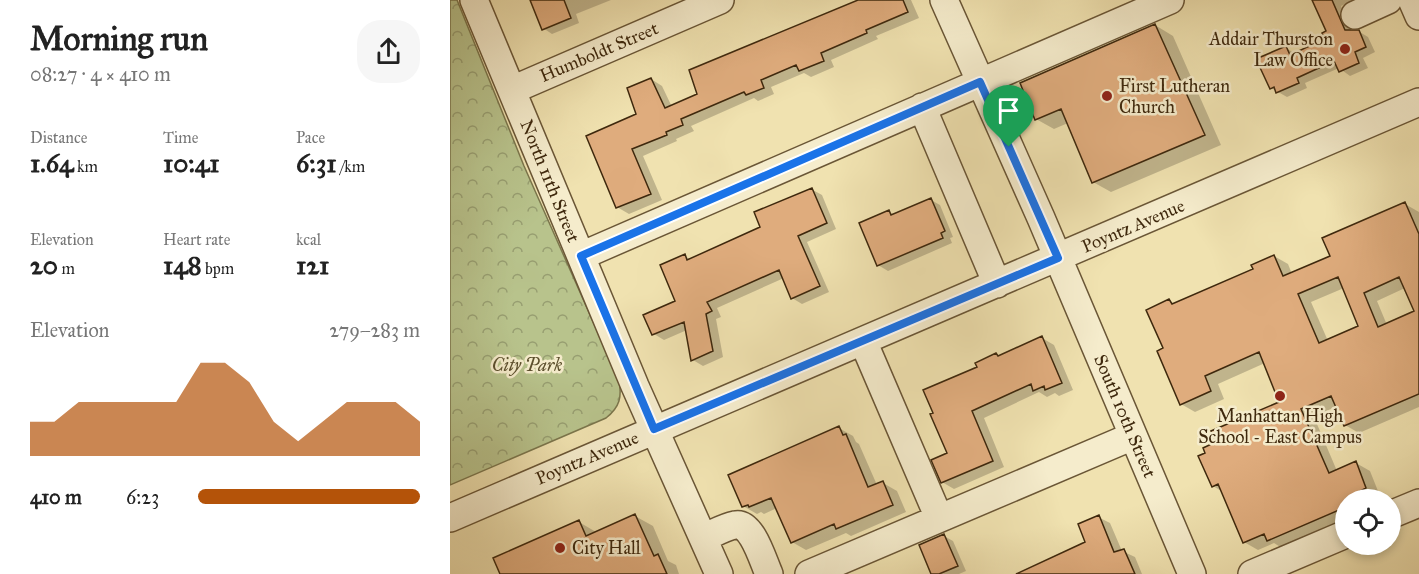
<!DOCTYPE html>
<html lang="en">
<head>
<meta charset="utf-8">
<style>
  :root { --surface:#fff; --page:#f6f6f6; --text:#222; --muted:#767676; --accent:#b45309 }
  body { margin:0; font-family:"IM FELL Great Primer",serif; background:var(--page); color:var(--text); height:100vh; display:flex; flex-direction:column; font-size:22px; white-space:nowrap }
  * { box-sizing:border-box; margin:0 }
  p { font-size:20px; color:var(--muted) }
  .icon { flex:none; width:33px; height:33px; fill:none; stroke:currentColor; stroke-width:2; stroke-linecap:round; stroke-linejoin:round }
  .map { position:relative; flex:1; overflow:hidden }
  .drawer { display:flex; flex-direction:column; background:var(--surface); width:450px }
  .drawer>* { flex:none }
  .buttons { position:absolute; left:885px; top:489px; display:grid; gap:12px }
  .buttons a { display:grid; place-items:center; width:66px; height:66px; border-radius:50%; background:var(--surface); box-shadow:0 3px 9px #0003; font-size:30px }
  .pin { position:absolute; display:grid; place-items:center; width:51px; height:51px; color:#fff; margin:-62px -26px; border-radius:50% 50% 50% 0; rotate:-45deg; box-shadow:0 0 6px #0007 }
  .pin .icon { rotate:45deg }
  .round { display:grid; place-items:center; flex:none; width:63px; height:63px; border-radius:24px; background:var(--page) }
  .head { display:flex; align-items:center; justify-content:space-between; height:102px; padding:0 30px }
  h1 { font-size:33px; font-weight:700; line-height:45px }
  .figures { display:grid; grid-template-columns:repeat(3,1fr); gap:9px; height:102px; padding:6px 30px }
  .figures div { display:grid; align-content:center }
  .figures b { font-size:26px; font-weight:700 }
  .figures small { font-size:16px; font-weight:400 }
  .figures p { font-size:16px }
  .chart { height:168px; padding:12px 30px }
  .chart p { display:flex; justify-content:space-between }
  .chart svg { width:100%; height:108px; margin-top:6px; fill:var(--accent); opacity:.7 }
  ul { padding:0 30px; list-style:none; font-size:20px }
  li { display:grid; grid-template-columns:96px 72px 1fr; align-items:center; height:45px }
  li i { height:15px; border-radius:8px; background:var(--accent) }
  main { display:flex; flex:1; min-height:0 }
  .map>svg:first-child { display:block }
  .forest { fill:url(#forest-crowns); stroke:#7b764c; stroke-width:1.5 }
  .shadow { fill:#0003; fill-rule:evenodd }
  .building { fill:#dfac7d; stroke:#3e280d; stroke-width:1.5; fill-rule:evenodd }
  .lines { fill:none; stroke-linecap:round; stroke-linejoin:round }
  .minor-casing { stroke:#6a5636; stroke-width:30 }
  .minor { stroke:#f5eccc; stroke-width:27 }
  .route-casing { stroke:#fff; stroke-width:12 }
  .route { stroke:#1a73e8; stroke-width:8 }
  .poi-dot { fill:#8f2418; stroke:#f5eccc; stroke-width:2 }
  .labels { text-anchor:middle; stroke-width:5; stroke-linejoin:round; paint-order:stroke }
  .poi-label { font-size:18px; fill:#3e280d; stroke:#f5eccc; text-anchor:start }
  .street-label { font-size:18px; fill:#3e280d; stroke:#f5eccc }
  .park-label { font-size:18px; font-style:italic; fill:#5c4f2d; stroke:#f5eccc }
</style>
</head>
<body>
<main>
<section class="drawer">
<div class="head"><div><h1>Morning run</h1><p>08:27 · 4 × 410 m</p></div><a class="round"><svg class="icon" aria-label="share" viewBox="0 0 24 24"><path d="M12 15V3M7 8l5-5 5 5M5 13v7h14v-7"/></svg></a></div>
<div class="figures">
<div><p>Distance</p><b>1.64<small> km</small></b></div>
<div><p>Time</p><b>10:41</b></div>
<div><p>Pace</p><b>6:31<small> /km</small></b></div>
</div>
<div class="figures">
<div><p>Elevation</p><b>20<small> m</small></b></div>
<div><p>Heart rate</p><b>148<small> bpm</small></b></div>
<div><p>kcal</p><b>121</b></div>
</div>
<div class="chart"><p><span>Elevation</span>279–283 m</p>
<svg viewBox="0 0 160 44" preserveAspectRatio="none"><path d="M0 44V30L10 30L20 22L30 22L40 22L50 22L60 22L70 6L80 6L90 14L100 30L110 38L120 30L130 22L140 22L150 22L160 30V44z"/></svg>
</div>
<ul>
<li><b>410 m</b>6:23<i style="width:100%"></i></li>
</ul>
</section>
<div class="map">
<svg width="969" height="574" viewBox="0 0 969 574">
  <defs>
    <pattern id="forest-crowns" width="20" height="18" patternUnits="userSpaceOnUse" patternTransform="scale(1.5)"><rect width="20" height="18" fill="#b8c38c"/><path d="M2 6a3 3 0 1 1 6 0M12 15a3 3 0 1 1 6 0" fill="none" stroke="#979e71"/></pattern>
  </defs>
  <rect width="100%" height="100%" fill="#f0e2b0"/>
  <filter id="stains"><feTurbulence type="fractalNoise" baseFrequency=".00333" numOctaves="4"/><feColorMatrix values="0 0 0 0 .2 0 0 0 0 .09 0 0 0 0 .02 0 0 0 .5 -.17"/></filter>
  <radialGradient id="worn" r=".72"><stop offset=".6" stop-color="#630" stop-opacity="0"/><stop offset="1" stop-color="#630" stop-opacity=".3"/></radialGradient>
  <path class="forest" d="M0,0H7L74,166L169,380C172,397 170,407 156,418L0,485Z"/>
  <path class="shadow" d="M85,0H161L126,14L129,23L102,34L93,28Z
    M412,0H461L469,18L426,36L428,39L381,60L384,67L361,77L354,73L321,87L324,94L308,101L304,98L241,126L244,131L226,139L227,141L193,156L212,200L179,214L167,207L188,115L201,79L212,86L222,107L249,95Z
    M864,0H906L891,6L902,32L908,31L918,37L925,52L913,58L918,68L900,76L889,68L855,83L857,88L837,97L821,88L835,48L845,53L877,40L878,32Z
    M705,25L723,36L771,145L661,192L643,182L618,123L604,129L586,119Z
    M361,189L372,195L386,229L357,242L379,292L352,304L342,298L334,278L267,308L271,317L266,319L273,357L253,366L243,360L237,330L214,340L204,334L195,315L227,302L235,256L241,260L312,228Z
    M481,200L490,205L503,237L500,238L502,243L438,271L428,265L439,212L445,215Z
    M955,204L969,212V407L909,433L895,425L887,406L864,417L887,471L906,463L920,471L930,496L922,500H896V520L832,548L824,543L808,550L794,542L773,492L763,486L757,453L768,443L831,403L815,363L768,384L774,399L745,412L731,404L715,349L719,301L725,304L805,270L824,256L838,264L842,274L882,257ZM894,288L910,327L878,341L861,302ZM955,288L966,312L937,325L927,301Z
    M592,338L604,345L623,390L609,396L605,393L597,397L589,392L534,418L554,467L504,489L492,482L499,454L529,368L546,355L550,357Z
    M389,428L403,436L406,442L409,444L427,485L433,483L447,491L456,512L401,536L396,533L356,550L342,542L327,508L314,514L311,512L307,514L293,506Z
    M185,516L203,526L218,561L226,565L229,574H52L129,522L146,532Z
    M648,517L660,523L672,551L685,557L692,574H591L637,543Z
    M494,536L503,541L516,571L509,574H483Z"/>
  <path class="building" d="M80,0H114L121,18L92,30Z
    M408,0H453L458,12L416,30L417,33L371,53L374,61L349,71L346,65L311,80L314,88L296,95L294,92L231,119L233,125L216,132L217,135L182,149L201,194L166,208L136,136L186,114L177,88L201,78L215,108L247,94L239,70Z
    M862,0H882L895,30H909L916,47L905,52L909,63L889,72L884,61L847,78L849,83L826,93L824,87L820,89L806,59L836,46L840,55L875,39L872,33L876,31Z
    M705,24L755,135L642,183L611,109L585,120L570,83Z
    M362,188L377,223L348,236L370,286L341,299L329,270L257,302L262,311L256,314L263,351L241,361L234,322L202,335L193,315L225,301L210,265L235,254L237,260L310,227L304,212Z
    M481,198L495,231L491,233L493,238L427,266L409,223L439,210L441,215Z
    M955,202L969,234V394L894,426L881,396L851,409L879,473L906,461L916,488L896,499V507L817,541L814,534L793,543L768,484L762,487L748,456L755,453L753,448L766,442L761,431L829,402L809,352L755,376L761,391L730,405L707,351L713,348L696,310L719,299L722,304L803,269L801,265L824,255L833,276L880,256L872,238ZM888,277L908,326L869,343L848,294ZM949,277L964,311L928,327L914,293Z
    M592,336L612,383L595,390L594,386L583,391L581,384L522,411L543,461L491,483L481,460L497,453L480,414L483,413L473,390L527,367L525,363L546,353L548,356Z
    M389,426L393,435L396,434L418,487L433,481L443,505L386,529L384,524L341,543L321,498L299,507L298,505L292,507L278,475Z
    M185,514L204,556L208,554L217,574H50L43,558L129,520L136,536Z
    M649,515L664,552L674,549L685,574H566L635,542L628,524Z
    M494,534L508,566L489,574H481L469,545Z"/>
  <g class="lines">
    <defs>
      <path id="minor" d="M24,0L185,386L269,574
        M494,0L591,218L742,574
        M962,0L969,16
        M905,15L938,0
        M62,90L270,0
        M472,107L547,284
        M131,256L720,0
        M413,341L489,518
        M940,515L969,503
        M0,518L969,102
        M253,538C263,534 274,527 285,525C302,521 313,561 319,574
        M359,574L683,436
        M802,574L896,534"/>
    </defs>
    <use href="#minor" class="minor-casing"/>
    <use href="#minor" class="minor"/>
  </g>
  <g class="lines">
    <defs>
      <path id="route" d="M530,82L608,258L204,429L131,256Z"/>
    </defs>
    <use href="#route" class="route-casing"/>
    <use href="#route" class="route"/>
  </g>
  <g class="poi-dot">
    <circle cx="895" cy="49" r="6"/>
    <circle cx="657" cy="96" r="6"/>
    <circle cx="830" cy="396" r="6"/>
    <circle cx="110" cy="548" r="6"/>
  </g>
  <g class="labels">
    <g class="poi-label">
      <text x="883" y="45" text-anchor="end">Addair Thurston<tspan x="883" dy="21">Law Office</tspan></text>
      <text x="669" y="92">First Lutheran<tspan x="669" dy="21">Church</tspan></text>
      <text x="830" y="422" text-anchor="middle">Manhattan High<tspan x="830" dy="21">School - East Campus</tspan></text>
      <text x="122" y="554">City Hall</text>
    </g>
    <g class="street-label">
      <text transform="translate(149 52) rotate(-23)" y="6">Humboldt Street</text>
      <text transform="translate(100 181) rotate(68)" y="6">North 11th Street</text>
      <text transform="translate(683 226) rotate(-23)" y="6">Poyntz Avenue</text>
      <text transform="translate(675 416) rotate(67)" y="6">South 10th Street</text>
      <text transform="translate(137 458) rotate(-23)" y="6">Poyntz Avenue</text>
    </g>
    <g class="park-label">
      <text x="77" y="371">City Park</text>
    </g>
  </g>
  <rect width="100%" height="100%" filter="url(#stains)"/>
  <rect width="100%" height="100%" fill="url(#worn)"/>
</svg>
<div class="buttons">
<a><svg class="icon" aria-label="locate" viewBox="0 0 24 24"><circle cx="12" cy="12" r="6"/><path d="M12 2v4M12 18v4M2 12h4M18 12h4"/></svg></a>
</div>
<div class="pin" style="left:559px;top:147px;background:#1e9e55"><svg class="icon" aria-label="arrive" viewBox="0 0 24 24"><path d="M6 21V4h12l-3 4 3 4H6"/></svg></div>
</div>
</main>
</body>
</html>
